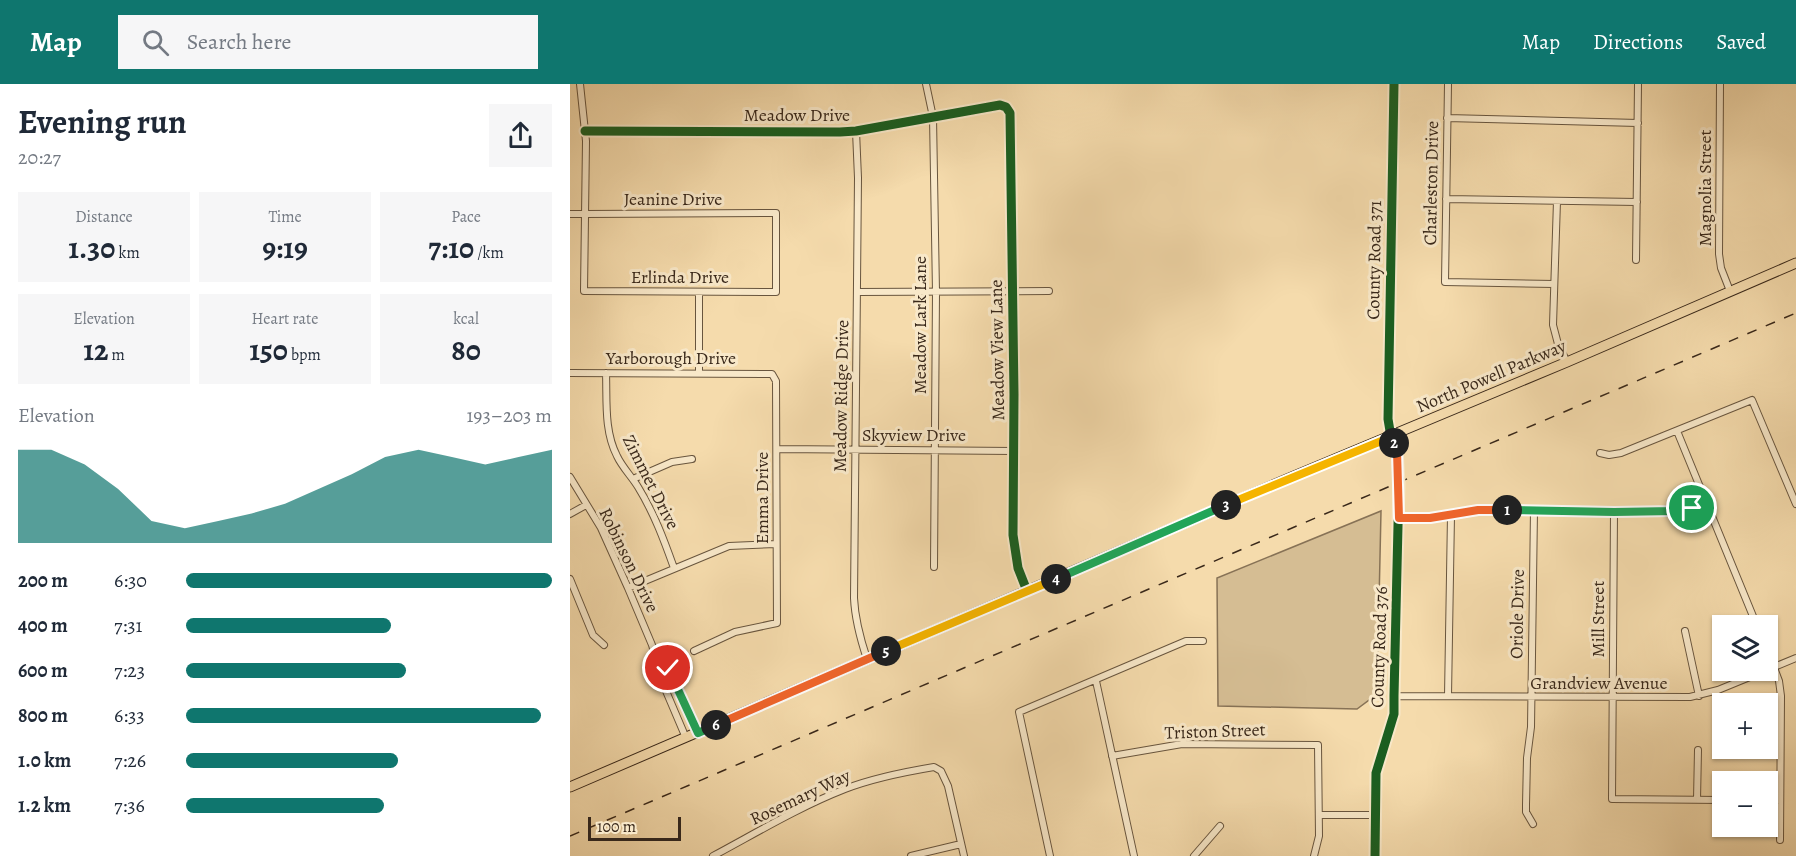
<!DOCTYPE html>
<html lang="en">
<head>
<meta charset="utf-8">
<style>
  :root { --surface:#fff; --page:#f6f6f7; --text:#1f2937; --muted:#747a83; --accent:#0f766e }
  body { margin:0; font-family:Alegreya,serif; background:var(--page); color:var(--text); height:100vh; display:flex; flex-direction:column; font-size:22px; white-space:nowrap }
  * { box-sizing:border-box; margin:0 }
  p { font-size:20px; color:var(--muted) }
  .icon { flex:none; width:33px; height:33px; fill:none; stroke:currentColor; stroke-width:2; stroke-linecap:round; stroke-linejoin:round }
  .map { position:relative; flex:1; overflow:hidden }
  .panel { display:flex; flex-direction:column; background:var(--surface); width:570px }
  .panel>* { flex:none }
  .controls { position:absolute; left:1142px; top:531px; display:grid; gap:12px }
  .controls a { display:grid; place-items:center; width:66px; height:66px; border-radius:0px; background:var(--surface); box-shadow:0 2px 4px #0004; font-size:30px }
  .scale { position:absolute; left:18px; bottom:15px; width:93px; box-sizing:border-box; padding-left:6px; border:3px solid #39281a; border-top:0; font-size:16px; line-height:21px; white-space:nowrap; color:#39281a; -webkit-text-stroke:4px #f8e8c9; paint-order:stroke }
  .pin { position:absolute; display:grid; place-items:center; width:51px; height:51px; color:#fff; margin:-26px; border:3px solid #fff; border-radius:50%; box-shadow:0 2px 6px #0007 }
  .km { position:absolute; width:30px; height:30px; margin:-15px; border-radius:50%; background:#222; color:#fff; font-size:16px; line-height:30px; text-align:center }
  .round { display:grid; place-items:center; flex:none; width:63px; height:63px; border-radius:0px; background:var(--page) }
  .headline { display:flex; align-items:center; justify-content:space-between; height:102px; padding:0 18px }
  h1 { font-size:33px; font-weight:700; line-height:45px }
  .metrics { display:grid; grid-template-columns:repeat(3,1fr); gap:9px; height:102px; padding:6px 18px }
  .metrics div { display:grid; align-content:center; border-radius:0px; background:var(--page); text-align:center }
  .metrics b { font-size:30px; font-weight:700 }
  .metrics small { font-size:16px; font-weight:400 }
  .metrics p { font-size:16px }
  .chart { height:168px; padding:12px 18px }
  .chart p { display:flex; justify-content:space-between }
  .chart svg { width:100%; height:108px; margin-top:6px; fill:var(--accent); opacity:.7 }
  ul { padding:0 18px; list-style:none; font-size:20px }
  li { display:grid; grid-template-columns:96px 72px 1fr; align-items:center; height:45px }
  li i { height:15px; border-radius:8px; background:var(--accent) }
  header { display:flex; align-items:center; gap:36px; box-sizing:border-box; height:84px; padding:0 30px; background:var(--accent); color:#fff }
  header strong { font-size:28px }
  nav { display:flex; gap:33px; margin-inline-start:auto; font-size:21px }
  .search { width:420px; height:54px; background:var(--page); display:flex; align-items:center; gap:15px; box-sizing:border-box; padding:0 21px; border-radius:0px; color:var(--muted); font-size:22px }
  main { display:flex; flex:1; min-height:0 }
  .map>svg:first-child { display:block }
  .green { fill:#d5bd93; stroke:#877256; stroke-width:1.5 }
  .lines { fill:none; stroke-linecap:round; stroke-linejoin:round }
  .minor-casing { stroke:#68553e; stroke-width:8 }
  .tertiary-casing { stroke:#68553e; stroke-width:10 }
  .primary-casing { stroke:#39281a; stroke-width:11 }
  .minor { stroke:#f8e8c9; stroke-width:6 }
  .tertiary { stroke:#f8e8c9; stroke-width:8 }
  .primary { stroke:#f5dbac; stroke-width:9 }
  .rail { stroke:#39281a; stroke-width:1.5; stroke-dasharray:10 10; stroke-linecap:butt }
  .cycleway-casing { stroke:#f8e8c9; stroke-width:13 }
  .cycleway { stroke:#1b5e20; stroke-width:9 }
  .split-1-casing { stroke:#fff; stroke-width:12 }
  .split-2-casing { stroke:#fff; stroke-width:12 }
  .split-3-casing { stroke:#fff; stroke-width:12 }
  .split-4-casing { stroke:#fff; stroke-width:12 }
  .split-5-casing { stroke:#fff; stroke-width:12 }
  .split-6-casing { stroke:#fff; stroke-width:12 }
  .split-7-casing { stroke:#fff; stroke-width:12 }
  .split-1 { stroke:#22a559; stroke-width:8 }
  .split-2 { stroke:#f0652b; stroke-width:8 }
  .split-3 { stroke:#f5b400; stroke-width:8 }
  .split-4 { stroke:#22a559; stroke-width:8 }
  .split-5 { stroke:#f5b400; stroke-width:8 }
  .split-6 { stroke:#f0652b; stroke-width:8 }
  .split-7 { stroke:#22a559; stroke-width:8 }
  .labels { text-anchor:middle; stroke-width:6; stroke-linejoin:round; paint-order:stroke }
  .street-label { font-size:18px; fill:#39281a; stroke:#f8e8c9 }
</style>
</head>
<body>
<header>
<strong>Map</strong>
<div class="search"><svg class="icon" aria-label="search" viewBox="0 0 24 24"><circle cx="10" cy="10" r="6"/><path d="M15 15l6 6"/></svg>Search here</div>
<nav><a>Map</a><a>Directions</a><a>Saved</a></nav>
</header>
<main>
<section class="panel">
<div class="headline"><div><h1>Evening run</h1><p>20:27</p></div><a class="round"><svg class="icon" aria-label="share" viewBox="0 0 24 24"><path d="M12 15V3M7 8l5-5 5 5M5 13v7h14v-7"/></svg></a></div>
<div class="metrics">
<div><p>Distance</p><b>1.30<small> km</small></b></div>
<div><p>Time</p><b>9:19</b></div>
<div><p>Pace</p><b>7:10<small> /km</small></b></div>
</div>
<div class="metrics">
<div><p>Elevation</p><b>12<small> m</small></b></div>
<div><p>Heart rate</p><b>150<small> bpm</small></b></div>
<div><p>kcal</p><b>80</b></div>
</div>
<div class="chart"><p><span>Elevation</span>193–203 m</p>
<svg viewBox="0 0 160 44" preserveAspectRatio="none"><path d="M0 44V6L10 6L20 12L30 22L40 35L50 38L60 35L70 32L80 28L90 22L100 16L110 9L120 6L130 9L140 12L150 9L160 6V44z"/></svg>
</div>
<ul>
<li><b>200 m</b>6:30<i style="width:100%"></i></li>
<li><b>400 m</b>7:31<i style="width:56%"></i></li>
<li><b>600 m</b>7:23<i style="width:60%"></i></li>
<li><b>800 m</b>6:33<i style="width:97%"></i></li>
<li><b>1.0 km</b>7:26<i style="width:58%"></i></li>
<li><b>1.2 km</b>7:36<i style="width:54%"></i></li>
</ul>
</section>
<div class="map">
<svg width="1226" height="772" viewBox="0 0 1226 772">
  <rect width="100%" height="100%" fill="#f5dbac"/>
  <filter id="stains"><feTurbulence type="fractalNoise" baseFrequency=".00333" numOctaves="4"/><feColorMatrix values="0 0 0 0 .2 0 0 0 0 .09 0 0 0 0 .02 0 0 0 .5 -.17"/></filter>
  <radialGradient id="worn" r=".72"><stop offset=".6" stop-color="#630" stop-opacity="0"/><stop offset="1" stop-color="#630" stop-opacity=".3"/></radialGradient>
  <path class="green" d="M811,427L807,610L787,625L648,622L647,494Z"/>
  <g class="lines">
    <defs>
      <path id="minor" d="M356,0L363,33L366,208L364,483
        M878,0L875,198L984,200
        M1150,0L1149,170L1151,184L1160,207
        M877,34L1068,39
        M15,47L270,48L286,47L430,21L436,23L440,29L444,310L443,451L448,484L457,507
        M286,47L288,94L284,514C285,536 290,554 297,575
        M876,115L1067,118
        M987,117L983,241L988,260L997,278
        M0,130H15L206,129V208L14,207L16,57L10,0
        M1066,176L1068,0
        M129,208V288
        M287,208L479,207
        M0,289L202,290L206,297L207,539L165,548L124,567
        M36,289C37,317 34,347 47,372C52,383 62,393 68,403C84,429 94,456 104,484
        M1107,347L1187,542
        M208,365L444,367
        M1030,369L1039,371L1051,369L1182,316L1226,420
        M0,393L31,444L58,504L82,561L93,600L116,654
        M63,395L102,378L122,375
        M1044,428L1042,715L1152,716
        M0,430L16,421
        M829,434H860L908,426L1104,427H1114L1137,420
        M0,495L23,551L34,561
        M58,504L159,462L206,460
        M1115,547L1129,612
        M1197,565L1209,597L1211,612L1210,756
        M87,575L98,584L127,649
        M526,597L564,772
        M824,612L1120,613L1148,606L1226,574
        M878,612L881,431
        M542,672L612,660L748,661L749,752L744,772
        M1127,716L1128,666
        M1197,716L1210,717
        M749,731H805
        M963,740L956,728V721L957,674L961,643L964,426
        M143,772C186,749 229,723 275,705C303,694 334,688 364,683L371,687L378,702L394,772
        M341,772L391,760
        M480,772L449,628L616,557H633
        M624,772L650,742
        M805,772L806,689L824,630L829,399L827,367L821,353"/>
      <path id="tertiary" d="M821,353L818,335L824,0"/>
      <path id="primary" d="M0,703L724,392L997,278L1226,179"/>
    </defs>
    <use href="#minor" class="minor-casing"/>
    <use href="#tertiary" class="tertiary-casing"/>
    <use href="#primary" class="primary-casing"/>
    <use href="#minor" class="minor"/>
    <use href="#tertiary" class="tertiary"/>
    <use href="#primary" class="primary"/>
    <path class="rail" d="M0,752L1226,229"/>
    <defs>
      <path id="cycleway" d="M15,47L270,48L286,47L430,21L436,23L440,29L444,310L443,451L448,484L457,507
        M805,772L806,689L824,630V612L829,399L827,367L821,353L818,335L824,0"/>
    </defs>
    <use href="#cycleway" class="cycleway-casing"/>
    <use href="#cycleway" class="cycleway"/>
  </g>
  <g class="lines">
    <defs>
      <path id="split-1" d="M937,426L1044,428L1104,427L1122,424"/>
      <path id="split-2" d="M824,359L827,367L829,434H860L908,426H937"/>
      <path id="split-3" d="M656,421L821,353L824,359"/>
      <path id="split-4" d="M486,495L656,421"/>
      <path id="split-5" d="M316,567L486,495"/>
      <path id="split-6" d="M146,641L316,567"/>
      <path id="split-7" d="M98,584L128,649L146,641"/>
    </defs>
    <use href="#split-1" class="split-1-casing"/>
    <use href="#split-2" class="split-2-casing"/>
    <use href="#split-3" class="split-3-casing"/>
    <use href="#split-4" class="split-4-casing"/>
    <use href="#split-5" class="split-5-casing"/>
    <use href="#split-6" class="split-6-casing"/>
    <use href="#split-7" class="split-7-casing"/>
    <use href="#split-1" class="split-1"/>
    <use href="#split-2" class="split-2"/>
    <use href="#split-3" class="split-3"/>
    <use href="#split-4" class="split-4"/>
    <use href="#split-5" class="split-5"/>
    <use href="#split-6" class="split-6"/>
    <use href="#split-7" class="split-7"/>
  </g>
  <g class="labels">
    <g class="street-label">
      <text x="227" y="37">Meadow Drive</text>
      <text transform="translate(861 99) rotate(-89)" y="6">Charleston Drive</text>
      <text transform="translate(1135 104) rotate(-90)" y="6">Magnolia Street</text>
      <text x="103" y="121">Jeanine Drive</text>
      <text transform="translate(804 176) rotate(-89)" y="6">County Road 371</text>
      <text x="110" y="199">Erlinda Drive</text>
      <text transform="translate(350 241) rotate(-90)" y="6">Meadow Lark Lane</text>
      <text transform="translate(427 266) rotate(-91)" y="6">Meadow View Lane</text>
      <text x="101" y="280">Yarborough Drive</text>
      <text transform="translate(921 292) rotate(-23)" y="6">North Powell Parkway</text>
      <text transform="translate(271 312) rotate(-89)" y="6">Meadow Ridge Drive</text>
      <text x="344" y="357">Skyview Drive</text>
      <text transform="translate(81 398) rotate(63)" y="6">Zimmet Drive</text>
      <text transform="translate(192 414) rotate(-90)" y="6">Emma Drive</text>
      <text transform="translate(59 476) rotate(64)" y="6">Robinson Drive</text>
      <text transform="translate(947 530) rotate(-89)" y="6">Oriole Drive</text>
      <text transform="translate(1028 535) rotate(-90)" y="6">Mill Street</text>
      <text transform="translate(809 563) rotate(-88)" y="6">County Road 376</text>
      <text x="1029" y="605">Grandview Avenue</text>
      <text transform="translate(645 647) rotate(-2)" y="6">Triston Street</text>
      <text transform="translate(230 713) rotate(-25)" y="6">Rosemary Way</text>
    </g>
  </g>
  <rect width="100%" height="100%" filter="url(#stains)"/>
  <rect width="100%" height="100%" fill="url(#worn)"/>
</svg>
<div class="controls">
<a><svg class="icon" aria-label="layers" viewBox="0 0 24 24"><path d="M12 4l9 5-9 5-9-5zM3 14l9 5 9-5"/></svg></a>
<a>+</a>
<a>−</a>
</div>
<div class="scale">100 m</div>
<div class="pin" style="left:1122px;top:424px;background:#1e9e55"><svg class="icon" aria-label="arrive" viewBox="0 0 24 24"><path d="M6 21V4h12l-3 4 3 4H6"/></svg></div>
<div class="pin" style="left:98px;top:584px;background:#d93025"><svg class="icon" aria-label="check" viewBox="0 0 24 24"><path d="M5 12l5 5 9-10"/></svg></div>
<b class="km" style="left:937px;top:426px">1</b>
<b class="km" style="left:824px;top:359px">2</b>
<b class="km" style="left:656px;top:421px">3</b>
<b class="km" style="left:486px;top:495px">4</b>
<b class="km" style="left:316px;top:567px">5</b>
<b class="km" style="left:146px;top:641px">6</b>
</div>
</main>
</body>
</html>
